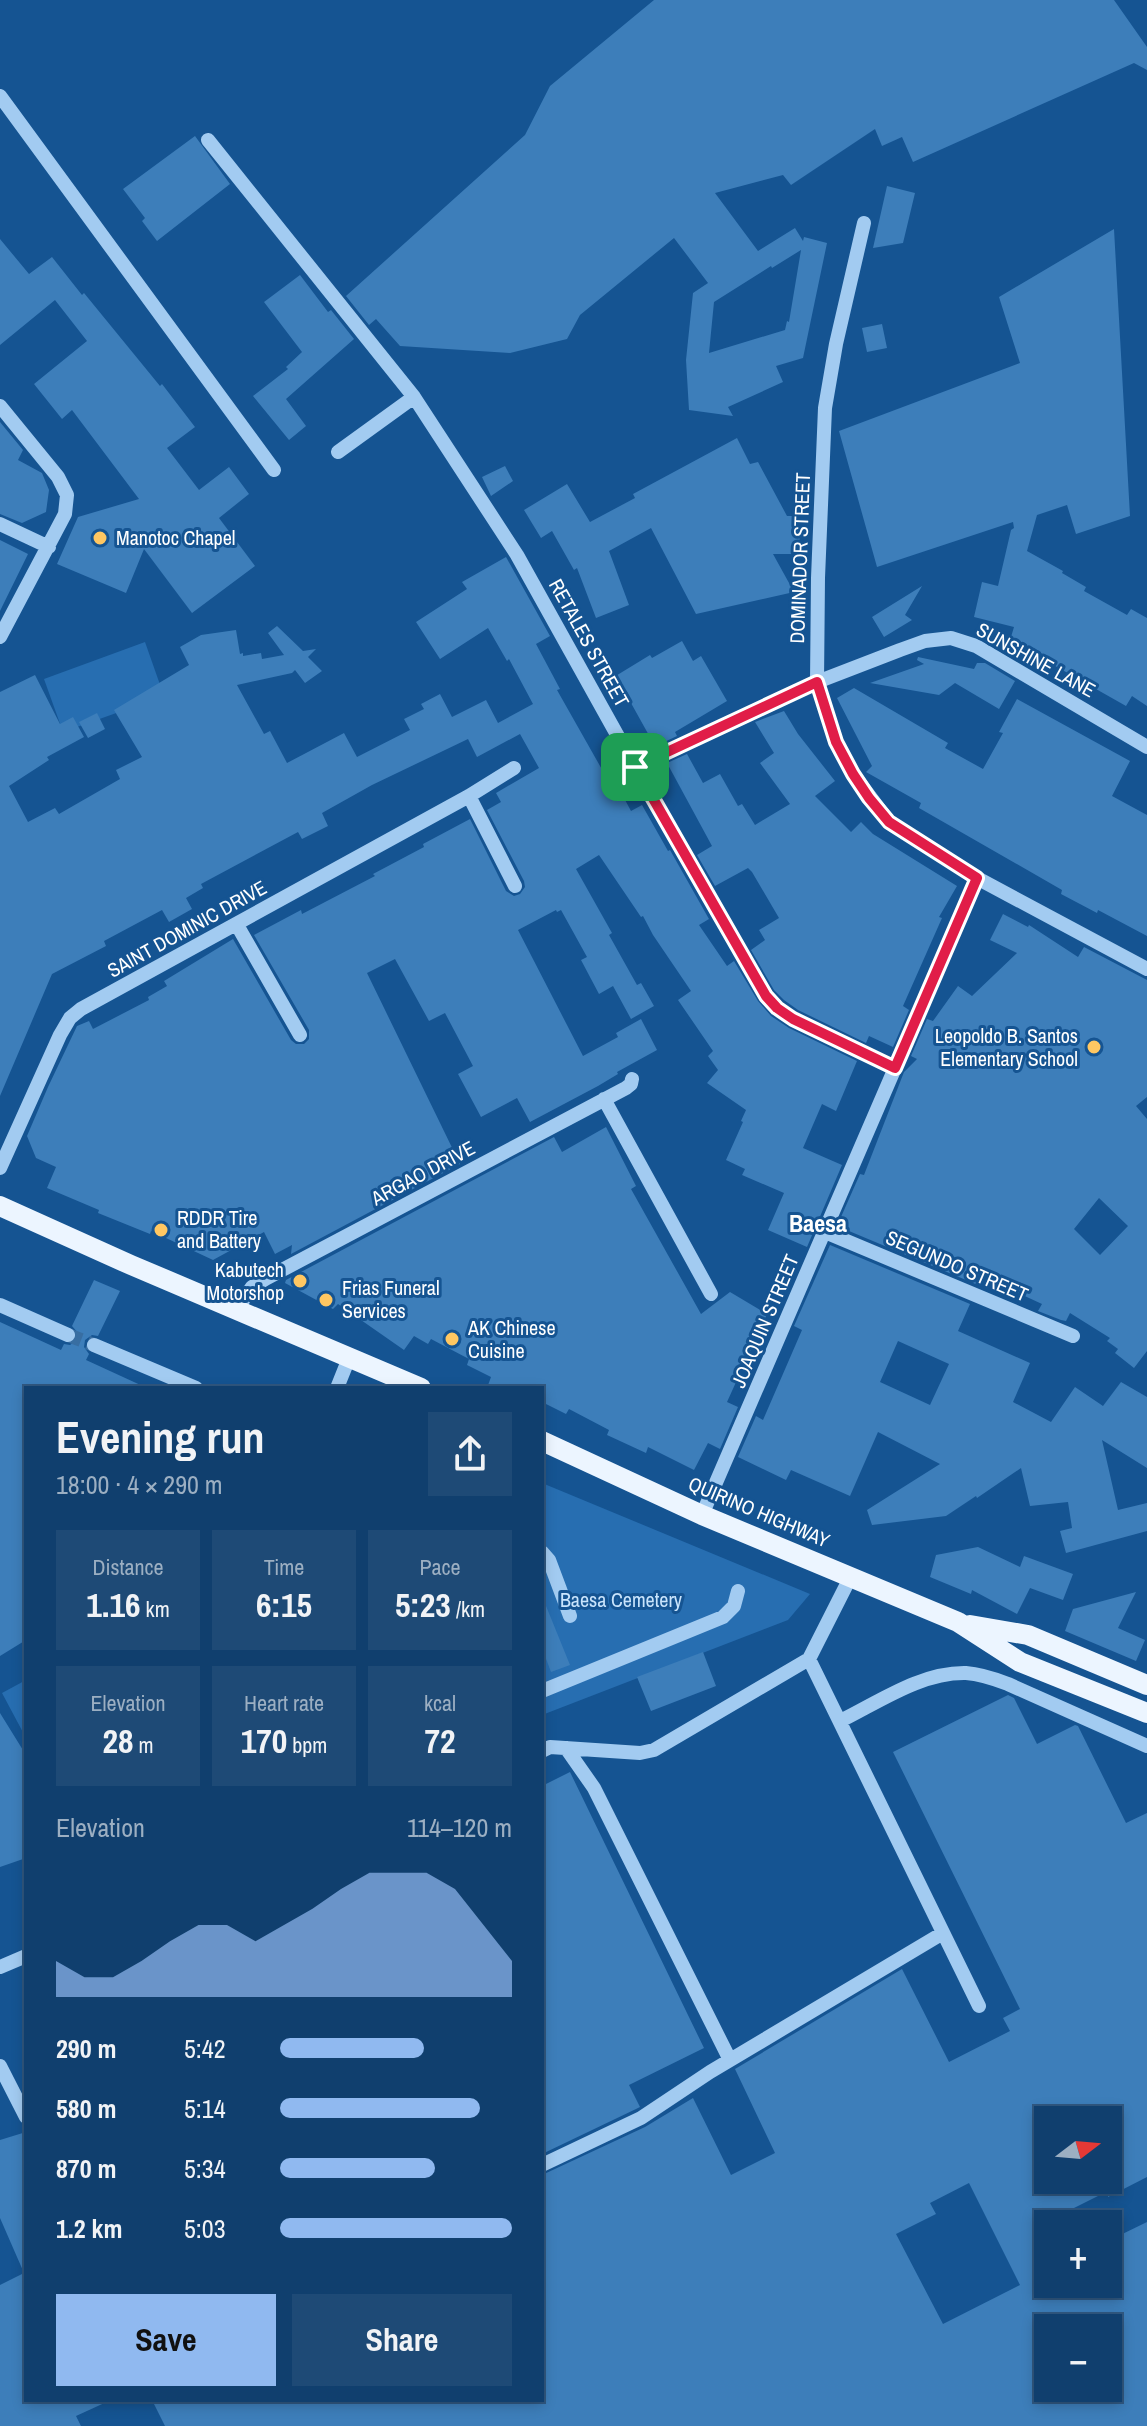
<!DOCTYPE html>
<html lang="en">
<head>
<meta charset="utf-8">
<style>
  :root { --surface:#103f6e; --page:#1e4a76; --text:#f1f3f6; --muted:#9cafc2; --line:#305881; --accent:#90b9f0 }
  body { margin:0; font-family:"Archivo Narrow",sans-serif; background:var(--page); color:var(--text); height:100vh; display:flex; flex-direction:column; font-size:30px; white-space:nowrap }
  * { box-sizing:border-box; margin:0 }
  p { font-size:26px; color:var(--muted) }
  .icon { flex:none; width:44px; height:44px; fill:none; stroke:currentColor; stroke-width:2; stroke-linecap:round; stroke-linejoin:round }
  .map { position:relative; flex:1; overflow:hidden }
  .side { position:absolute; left:24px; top:1386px; width:520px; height:1016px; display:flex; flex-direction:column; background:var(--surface); border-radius:0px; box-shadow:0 4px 12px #0003,0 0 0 2px var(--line) }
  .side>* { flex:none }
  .needle { width:52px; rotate:74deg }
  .buttons { position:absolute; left:1034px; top:2106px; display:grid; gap:16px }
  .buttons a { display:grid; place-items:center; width:88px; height:88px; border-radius:0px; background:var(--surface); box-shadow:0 4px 12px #0003,0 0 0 2px var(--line); font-size:40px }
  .pin { position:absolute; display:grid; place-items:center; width:68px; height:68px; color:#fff; margin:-34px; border-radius:16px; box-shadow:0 4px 12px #0006 }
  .round { display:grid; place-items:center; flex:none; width:84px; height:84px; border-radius:0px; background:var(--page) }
  .head { display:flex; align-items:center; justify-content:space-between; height:136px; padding:0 32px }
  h1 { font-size:44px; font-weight:800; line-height:60px }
  .figures { display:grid; grid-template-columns:repeat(3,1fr); gap:12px; height:136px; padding:8px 32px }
  .figures div { display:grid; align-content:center; border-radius:0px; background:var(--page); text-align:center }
  .figures b { font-size:34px; font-weight:800 }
  .figures small { font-size:22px; font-weight:400 }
  .figures p { font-size:22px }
  .chart { height:224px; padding:16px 32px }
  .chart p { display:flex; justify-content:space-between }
  .chart svg { width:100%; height:144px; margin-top:8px; fill:var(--accent); opacity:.7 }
  .primary-button { display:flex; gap:16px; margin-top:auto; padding:16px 32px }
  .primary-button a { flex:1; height:92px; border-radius:0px; background:var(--accent); color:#111; font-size:32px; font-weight:800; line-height:92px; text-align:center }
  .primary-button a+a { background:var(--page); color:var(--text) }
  ul { padding:0 32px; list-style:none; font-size:26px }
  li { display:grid; grid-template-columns:128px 96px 1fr; align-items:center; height:60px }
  li i { height:20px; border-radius:10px; background:var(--accent) }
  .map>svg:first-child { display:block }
  .green { fill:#276eb1 }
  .building { fill:#3d7eba; fill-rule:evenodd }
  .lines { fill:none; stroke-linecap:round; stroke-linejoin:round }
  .minor-tunnel { stroke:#386ea2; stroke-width:14; stroke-dasharray:14 7; stroke-linecap:butt }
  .minor { stroke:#a2cbf1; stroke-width:14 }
  .major { stroke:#ecf5ff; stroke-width:20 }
  .route-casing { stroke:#fff; stroke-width:16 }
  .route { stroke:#e11d48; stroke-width:10 }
  .poi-dot { fill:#ffc762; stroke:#155492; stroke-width:3 }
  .labels { text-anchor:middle; stroke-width:6; stroke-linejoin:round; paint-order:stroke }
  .poi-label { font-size:20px; fill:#fff; stroke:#155492; text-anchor:start }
  .street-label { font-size:20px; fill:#fff; stroke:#155492 }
  .park-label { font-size:20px; fill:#c9e4fc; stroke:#155492 }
  .quarter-label { font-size:24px; font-weight:bold; fill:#fff; stroke:#155492 }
</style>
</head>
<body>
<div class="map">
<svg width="1147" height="2426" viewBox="0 0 1147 2426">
  <rect width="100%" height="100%" fill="#155492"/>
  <path class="green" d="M145,642L164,696L63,732L44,679Z
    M542,1483L810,1594L788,1620L542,1715Z
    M26,1680V1738L2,1693Z"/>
  <path class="building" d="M654,0H1114L1147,47V70L1134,63L913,162L902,137L882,146L875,129L791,185L783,175L715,193L758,251L795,228L803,241L804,237L827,243L803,358L776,366L783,382L728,407L733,416L689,410L686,360L693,293L708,283L674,238L580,315L567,339L510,353L400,346L376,319L369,325L346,296L525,135L550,86ZM801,250L789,322L787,321L785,330L709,353L714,302L771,266L772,268Z
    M195,136L230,184L157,241L142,221L145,218L123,189Z
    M887,186L915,193L903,243L873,248Z
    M1114,229L1130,516L1076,534L1067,505L1037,515L1027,551L1063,571L1062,573L1086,587L1084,591L1127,615L1131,609L1147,618V706L1132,696L1126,706L1050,663L1052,659L1011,637L1014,627L974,617L982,582L998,586L1011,530L1014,528L1013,522L877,567L839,431L1020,363L999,297Z
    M0,239L29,274L52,257L82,295L84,293L160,386L162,384L195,427L167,448L199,490L229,467L249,494L219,518L255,566L192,613L144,549L126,593L57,564L78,517L139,499L72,410L62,419L34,384L87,341L55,300L0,345Z
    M300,275L328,312L331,310L354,339L286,399L306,426L289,440L253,396L288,369L286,367L302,352L264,302Z
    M882,324L887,348L867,352L862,328Z
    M0,422L23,450L18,460L42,473L49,490L46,512L22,523L0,514Z
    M737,438L750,464L758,462L787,516H799L800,554H773L794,592L696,614L651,528L609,551L629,605L596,618L577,568L574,570L552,531L541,538L524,510L567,484L590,522L635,498L633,494Z
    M505,466L513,481L491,496L482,477Z
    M0,540L28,554L0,611Z
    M506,557L550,636L536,644L560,689L557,690L604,773L609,770L631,811L642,805L668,851L670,850L709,919L699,925L727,966L734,961L758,1001L771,1016L789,1028L857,1061L836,1111L822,1104L803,1148L842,1165L807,1247L768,1230L784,1193L742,1175L745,1169L726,1160L743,1122L741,1121L746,1110L707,1083L718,1070L708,1056L713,1051L678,1000L691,991L653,935L643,916L641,917L599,855L576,869L612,933L609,935L637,985L641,983L654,1006L631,1019L613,986L599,994L581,960L587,957L561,910L557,912L556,910L518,930L583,1056L618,1037L616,1033L641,1019L657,1050L617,1072L618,1074L598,1086L530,1122L517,1098L481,1117L458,1074L473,1066L445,1013L429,1021L395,959L367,973L460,1164L291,1254L292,1245L275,1254L264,1232L213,1260L151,1231L150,1234L98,1213L99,1210L47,1188L56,1167L36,1158L27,1136L48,1087L77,1026L89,1021L93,1029L149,1000L148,997L167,986L164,981L233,939L291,1040L296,1044H304L309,1039V1030L254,935L301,910L302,914L375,876L373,874L424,847L423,844L470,819L506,891L514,896L520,894L525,887L524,881L487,810L501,802L496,793L539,768L520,734L477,757L468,739L372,785L322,813L328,826L302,839L298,832L201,884L203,888L186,898L192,909L169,922L162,910L104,941L106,946L52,974L0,1096V692L35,675L60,724L73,717L84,737L47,757L49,760L9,786L28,822L55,808L59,814L120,779L116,770L142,757L114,710L189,665L180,647L201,635L236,630L240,654L243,653V656L261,653L262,659L284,655L268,633L277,626L303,651L316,649L308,657L322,671L305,683L295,670L292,673L237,685L264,734L270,731L287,763L344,733L357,757L410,730L404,719L424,709L421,704L440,694L452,717L486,700L498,723L533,704L509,659L507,661L488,628L440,659L416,622L467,589L462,582Z
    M922,586L905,615L912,620L884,637L872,617Z
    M682,641L693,661L701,656L727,701L675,732L677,736L658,745L653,737L651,739L626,694L625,695L614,677L650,655L652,658Z
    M918,657L974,669L977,663H985L1015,681L999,709L955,683L939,695L870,683L924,664L917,660Z
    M854,688L948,743L945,748L983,769L1003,733L999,732L1017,699L1130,761L1112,796L1147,815V936L1098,910L1097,913L1061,894L1062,890L919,808L921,803L866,772L872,766L837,698Z
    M784,711L798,734L835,781L815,796L851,832L861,822L873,834L957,886L939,917L942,918L903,1006L909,1010L893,1047L869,1036L866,1043L798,1010L784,1000L774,990L751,950L765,940L759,930L779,918L752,872L748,868L715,886L697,855L712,846L667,763L687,754L703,783L720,774L738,806L742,804L755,825L790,804L760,763L774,753L755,722Z
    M97,713L105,729L88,738L79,722Z
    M1003,914L1028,927L1029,925L1078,957L1084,947L1147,980V1097L1136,1106L1147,1119V1351L1134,1368L1115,1353L1118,1349L1107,1341L1110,1338L1070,1313L1066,1321L1061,1320L1038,1311L1042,1304L984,1277L978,1285L837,1226L860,1174L864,1175L904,1072L917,1059L911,1056L927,1019L933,1021L958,986L972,996L1017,953L990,940ZM1099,1198L1128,1226L1100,1255L1074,1229Z
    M606,1127L636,1186L631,1189L701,1314L730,1292L767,1314L727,1402L738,1407L720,1449L708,1443L694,1470L648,1447L646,1453L607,1435L609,1430L569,1409L566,1414L542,1402V1388H487L491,1377L467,1365L469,1359L431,1339L428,1344L414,1336L404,1350L338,1304L333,1309L285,1283L286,1280L554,1137L562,1152Z
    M830,1245L970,1304L958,1331L1030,1363L1013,1402L1051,1422L1075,1387L1103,1406L1121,1382L1147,1397V1468L1102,1440L1118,1510L1147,1503V1531L1066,1553L1060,1531L1072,1528L1068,1502L1030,1506L1021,1468L977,1498L976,1496L946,1516L872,1525L867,1510L940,1464L878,1432L850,1496L791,1470L786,1480L738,1457L756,1416L763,1420L802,1330L794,1326ZM898,1341L949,1364L930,1405L880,1382Z
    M94,1280L120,1291L98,1336L92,1335L85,1340L84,1347L89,1354L86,1360L147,1388H26V1640L0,1656V1322L61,1350L64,1344L70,1345L77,1340L78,1333L72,1326Z
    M978,1547L1020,1567L1024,1556L1073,1574L1063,1600L1030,1588L1017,1614L972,1590L971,1594L930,1577L936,1555Z
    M1136,1592L1118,1628L1145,1640L1136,1661L1065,1631L1073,1609Z
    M542,1596L570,1665L551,1672L542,1648Z
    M703,1652L716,1686L651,1711L637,1677Z
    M1008,1695L1014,1698L1037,1744L1075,1725L1078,1726L1126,1823L1147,1813V2177L1108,2197V2191L1048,2221V2284H1108V2241L1147,2222V2426H165L152,2400H542V2175L645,2127L693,2098L731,2175L775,2153L735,2069L902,1969L949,2062L1010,2031L1003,2018L1020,2009L893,1752ZM1048,2120H1108V2180H1048ZM969,2183L1020,2285L943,2324L896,2234L936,2214L930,2203ZM1048,2328H1108V2388H1048Z
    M0,1713L26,1755V1858L0,1867Z
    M570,1772L704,2048L629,2085L640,2107L636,2109L542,2154V1786Z
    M26,2132V2400H111L76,2416L81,2426H0V2285L24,2273L0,2218V2140Z"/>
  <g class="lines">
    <path class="minor-tunnel" d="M68,1335L94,1345"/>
    <path class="minor" d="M0,96L274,470
      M208,140L414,397L517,555L635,767L766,996L777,1008L793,1019L895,1068
      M864,223L836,344L825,408L818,578L817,682L836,742L853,774L889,822L977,878L1147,969
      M0,406L58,477L67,495L65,514L0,637
      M338,452L414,397
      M0,524L49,547
      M635,767L817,682L900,650L925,641L951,638L976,646L1147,747
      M469,796L515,886
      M237,925L300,1035
      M604,1099L711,1294
      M0,1168L60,1035L70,1018L81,1009L469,796L514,768
      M825,1232L1073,1336
      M0,1305L68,1335
      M237,1309L252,1287L267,1278L626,1088L631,1084L632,1079
      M94,1345L196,1388
      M337,1388L349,1358
      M702,1515L977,878
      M542,1552L549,1560L570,1616
      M809,1659L979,2006
      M542,1691L723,1617L734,1606L738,1591
      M840,1721C879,1702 921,1672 966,1673C981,1674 995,1679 1008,1684L1147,1746
      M566,1748L594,1788L730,2060
      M542,1751L550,1747L640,1753L654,1750L809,1659L850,1578
      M0,1967L26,1956
      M0,2066L26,2117
      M542,2165L641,2118L710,2072L943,1933"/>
    <path class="major" d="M0,1206L131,1265L421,1388
      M542,1441L702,1515L958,1622L1020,1662L1147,1713
      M970,1625L1028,1635L1147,1685"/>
  </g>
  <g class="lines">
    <defs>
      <path id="route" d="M817,682L836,742L853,774L869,798L889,822L977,878L895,1068L793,1019L777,1008L766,996L635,767Z"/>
    </defs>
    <use href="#route" class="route-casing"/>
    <use href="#route" class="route"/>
  </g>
  <g class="poi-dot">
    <circle cx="100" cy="538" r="8"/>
    <circle cx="1094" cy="1047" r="8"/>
    <circle cx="161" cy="1230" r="8"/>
    <circle cx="300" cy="1281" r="8"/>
    <circle cx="326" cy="1300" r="8"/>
    <circle cx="452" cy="1339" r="8"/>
  </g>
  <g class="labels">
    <g class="poi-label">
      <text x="116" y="545">Manotoc Chapel</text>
      <text x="1078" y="1043" text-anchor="end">Leopoldo B. Santos<tspan x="1078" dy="23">Elementary School</tspan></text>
      <text x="177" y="1225">RDDR Tire<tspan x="177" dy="23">and Battery</tspan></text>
      <text x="284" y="1277" text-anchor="end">Kabutech<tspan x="284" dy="23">Motorshop</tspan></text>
      <text x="342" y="1295">Frias Funeral<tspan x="342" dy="23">Services</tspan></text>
      <text x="468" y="1335">AK Chinese<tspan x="468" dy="23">Cuisine</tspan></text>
    </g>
    <g class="street-label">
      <text transform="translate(800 558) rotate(-88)" y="7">DOMINADOR STREET</text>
      <text transform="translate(589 643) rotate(61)" y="7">RETALES STREET</text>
      <text transform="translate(1036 660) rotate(29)" y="7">SUNSHINE LANE</text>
      <text transform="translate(187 929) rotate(-29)" y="7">SAINT DOMINIC DRIVE</text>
      <text transform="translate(423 1173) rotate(-28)" y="7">ARGAO DRIVE</text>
      <text transform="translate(957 1266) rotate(23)" y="7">SEGUNDO STREET</text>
      <text transform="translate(765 1321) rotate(-67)" y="7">JOAQUIN STREET</text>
      <text transform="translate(759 1512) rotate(23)" y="7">QUIRINO HIGHWAY</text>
    </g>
    <g class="park-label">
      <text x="621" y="1607">Baesa Cemetery</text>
    </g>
    <g class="quarter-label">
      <text x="818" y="1232">Baesa</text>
    </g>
  </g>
</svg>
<div class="buttons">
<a><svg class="needle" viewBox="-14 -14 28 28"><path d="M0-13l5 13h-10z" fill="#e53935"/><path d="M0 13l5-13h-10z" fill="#9cafc2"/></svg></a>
<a>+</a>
<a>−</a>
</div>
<div class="pin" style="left:635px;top:767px;background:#1e9e55"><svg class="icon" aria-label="arrive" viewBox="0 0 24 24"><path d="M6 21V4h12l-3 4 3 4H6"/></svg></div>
<section class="side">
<div class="head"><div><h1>Evening run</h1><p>18:00 · 4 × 290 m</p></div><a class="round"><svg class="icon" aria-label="share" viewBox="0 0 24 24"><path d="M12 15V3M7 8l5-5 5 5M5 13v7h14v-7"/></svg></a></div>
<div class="figures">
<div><p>Distance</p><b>1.16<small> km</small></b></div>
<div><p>Time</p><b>6:15</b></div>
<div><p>Pace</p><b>5:23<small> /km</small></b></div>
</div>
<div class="figures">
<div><p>Elevation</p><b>28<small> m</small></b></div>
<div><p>Heart rate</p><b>170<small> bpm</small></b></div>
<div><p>kcal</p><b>72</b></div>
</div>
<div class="chart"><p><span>Elevation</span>114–120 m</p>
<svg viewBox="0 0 160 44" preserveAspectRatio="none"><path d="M0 44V33L10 38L20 38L30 33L40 27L50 22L60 22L70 27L80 22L90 17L100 11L110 6L120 6L130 6L140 11L150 22L160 33V44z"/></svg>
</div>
<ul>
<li><b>290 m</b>5:42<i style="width:62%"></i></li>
<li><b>580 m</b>5:14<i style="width:86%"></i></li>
<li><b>870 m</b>5:34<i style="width:67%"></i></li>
<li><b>1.2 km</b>5:03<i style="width:100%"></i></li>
</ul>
<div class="primary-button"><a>Save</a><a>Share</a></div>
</section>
</div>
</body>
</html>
